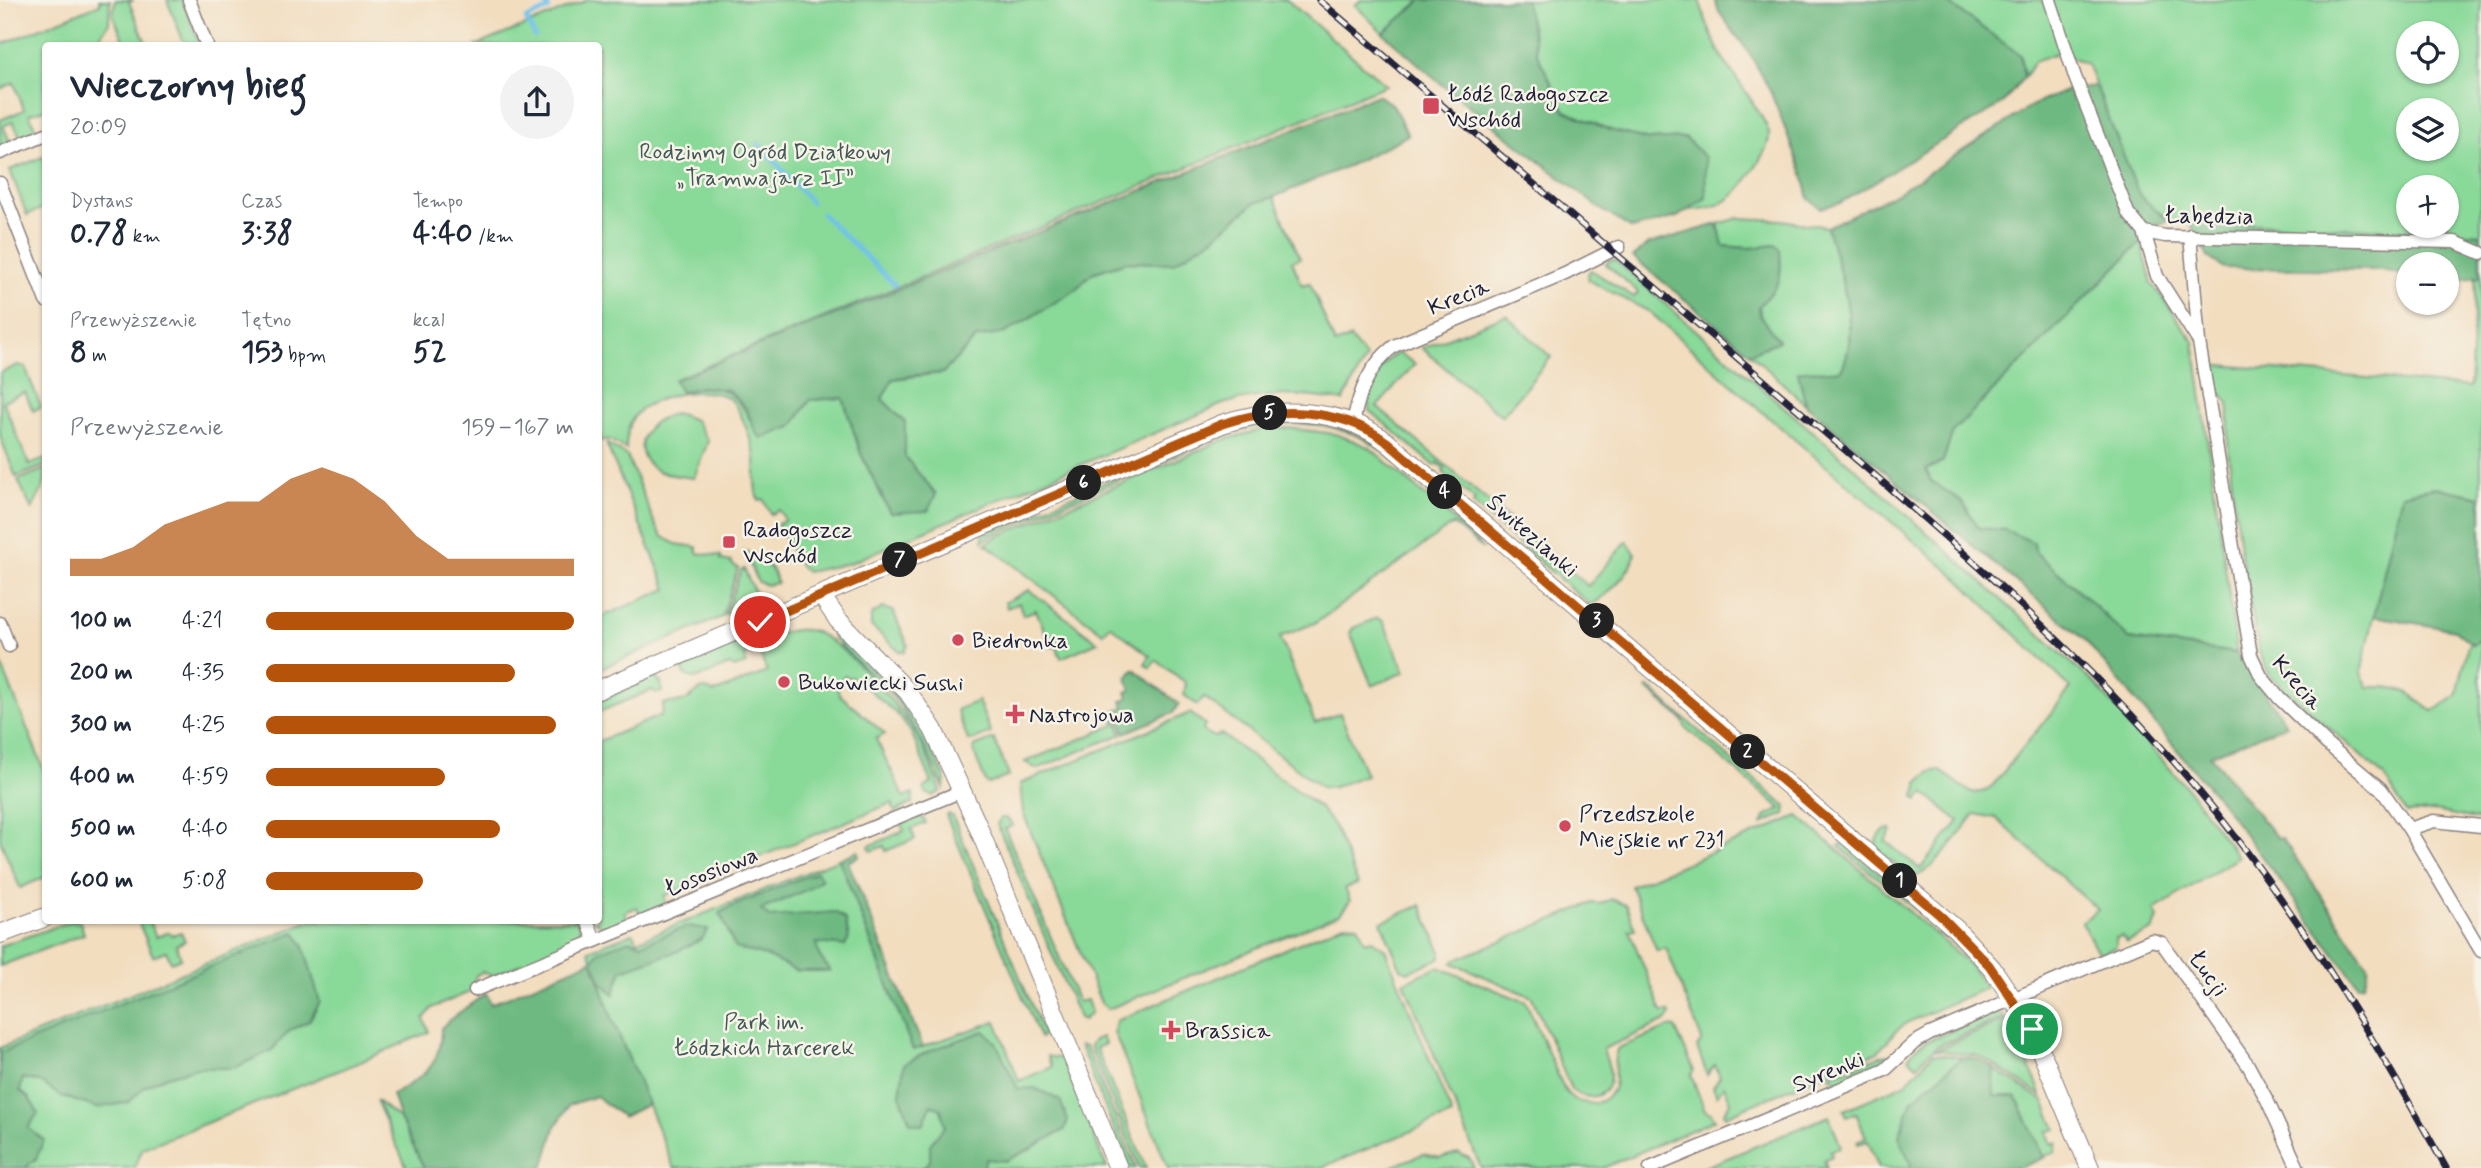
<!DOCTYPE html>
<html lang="pl">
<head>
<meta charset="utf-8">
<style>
  :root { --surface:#fff; --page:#f2f2f3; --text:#1f2937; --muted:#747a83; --accent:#b45309 }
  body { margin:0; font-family:Mynerve,sans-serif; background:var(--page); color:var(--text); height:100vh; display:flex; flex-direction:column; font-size:26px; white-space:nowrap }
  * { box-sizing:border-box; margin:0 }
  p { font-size:23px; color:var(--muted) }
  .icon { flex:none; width:38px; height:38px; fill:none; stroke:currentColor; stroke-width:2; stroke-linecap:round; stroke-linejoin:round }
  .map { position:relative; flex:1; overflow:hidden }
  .sheet { position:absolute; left:42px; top:42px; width:560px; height:882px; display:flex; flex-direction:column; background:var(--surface); border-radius:7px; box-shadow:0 2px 5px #0004 }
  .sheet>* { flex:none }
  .buttons { position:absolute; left:2396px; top:21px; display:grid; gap:14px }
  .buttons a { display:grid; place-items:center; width:63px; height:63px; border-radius:50%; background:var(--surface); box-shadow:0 2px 5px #0004; font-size:35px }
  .pin { position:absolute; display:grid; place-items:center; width:60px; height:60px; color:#fff; margin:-30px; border:4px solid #fff; border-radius:50%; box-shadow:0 2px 7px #0007 }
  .km { position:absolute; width:35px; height:35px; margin:-18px; border-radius:50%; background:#222; color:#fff; font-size:19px; line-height:35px; text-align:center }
  .round { display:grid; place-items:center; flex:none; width:74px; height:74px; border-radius:37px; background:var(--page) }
  .headline { display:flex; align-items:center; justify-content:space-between; height:119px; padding:0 28px }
  h1 { font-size:38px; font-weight:800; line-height:52px }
  .stats { display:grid; grid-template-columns:repeat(3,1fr); gap:10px; height:119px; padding:7px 28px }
  .stats div { display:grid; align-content:center }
  .stats b { font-size:30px; font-weight:800 }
  .stats small { font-size:19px; font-weight:400 }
  .stats p { font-size:19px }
  .chart { height:196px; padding:14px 28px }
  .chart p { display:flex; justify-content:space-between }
  .chart svg { width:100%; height:126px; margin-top:7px; fill:var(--accent); opacity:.7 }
  ul { padding:0 28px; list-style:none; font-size:23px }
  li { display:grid; grid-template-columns:112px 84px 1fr; align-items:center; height:52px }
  li i { height:18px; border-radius:9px; background:var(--accent) }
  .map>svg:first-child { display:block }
  .green { fill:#89d999; stroke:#567e6a; stroke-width:2; fill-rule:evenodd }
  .forest { fill:#6eb981; stroke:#486e5e; stroke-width:2 }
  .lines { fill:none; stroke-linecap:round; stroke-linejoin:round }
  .stream { stroke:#6fc1eb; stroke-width:4.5 }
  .street-casing { stroke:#8a807d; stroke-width:15 }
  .secondary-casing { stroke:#8a807d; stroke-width:20 }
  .street { stroke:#fff; stroke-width:12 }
  .secondary { stroke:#fff; stroke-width:18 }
  .rail-casing { stroke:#22223b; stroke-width:7 }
  .rail { stroke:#f7f3e8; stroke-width:4.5; stroke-dasharray:13; stroke-linecap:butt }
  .route-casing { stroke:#fff; stroke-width:14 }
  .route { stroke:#b45309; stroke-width:9 }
  .poi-dot { fill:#d1495b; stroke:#f7f3e8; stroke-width:2.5 }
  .labels { text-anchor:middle; stroke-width:5; stroke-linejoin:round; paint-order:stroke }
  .poi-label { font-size:23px; fill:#22223b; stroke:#f7f3e8; text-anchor:start }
  .park-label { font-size:23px; fill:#415957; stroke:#f7f3e8 }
  .street-label { font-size:23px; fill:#22223b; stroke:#f7f3e8 }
</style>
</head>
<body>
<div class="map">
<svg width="2481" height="1168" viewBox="0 0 2481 1168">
  <rect width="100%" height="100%" fill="#f7f3e8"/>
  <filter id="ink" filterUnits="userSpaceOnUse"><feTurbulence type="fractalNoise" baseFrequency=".0143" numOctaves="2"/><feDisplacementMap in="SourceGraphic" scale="14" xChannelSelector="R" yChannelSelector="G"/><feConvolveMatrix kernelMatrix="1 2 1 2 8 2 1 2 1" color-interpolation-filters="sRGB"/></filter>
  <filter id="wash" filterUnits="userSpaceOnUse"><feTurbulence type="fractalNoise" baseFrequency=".00686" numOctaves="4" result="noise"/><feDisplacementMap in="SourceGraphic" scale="28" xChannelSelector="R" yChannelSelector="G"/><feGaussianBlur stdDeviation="1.57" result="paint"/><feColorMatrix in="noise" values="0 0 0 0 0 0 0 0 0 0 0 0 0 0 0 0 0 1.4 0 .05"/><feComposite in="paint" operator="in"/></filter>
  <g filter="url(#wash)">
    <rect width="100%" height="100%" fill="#f2ddbf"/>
    <path class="green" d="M99,0H110L109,23L94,45L46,46L45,109L29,114L37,131L21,138L13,122L3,126L10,142L0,146V120L24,110L14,83L0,89V45L100,4Z
      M115,0H134L129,2L147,45H126L113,15Z
      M167,0H182L200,45H185Z
      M588,0H1287L1386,85L675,379L687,391C726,379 742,399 756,433L792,427L810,400L843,398L861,454L890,513L935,494L904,457L905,422L881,399L893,379L943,373L976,338L1005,333L1075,290L1092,273L1126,262L1173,263L1213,238L1254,203L1274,197L1300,258L1292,261L1302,285L1310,283L1335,344L1350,338L1366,358L1343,401C1302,394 1263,392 1223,404L850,563L807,572L800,566L777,524L785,520L779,510L771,514L763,499L759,500L757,496C753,483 756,470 755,458C754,445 741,412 733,402C715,382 653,395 637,413C628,423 626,436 626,449L608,439L599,441L598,46H475Z
      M1361,0H1422L1383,33L1355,5Z
      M1525,0H1699C1706,20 1712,41 1724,60C1732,73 1768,121 1769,133C1770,144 1763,154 1758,163C1737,196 1727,209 1687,210L1706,197L1686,138L1649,140L1610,130L1565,111L1537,54Z
      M1944,0H2481V234L2170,221L2139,196L2087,64L2059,52L2035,61L2024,77L2020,55ZM2408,33H2446V72H2408ZM2408,110H2446V149H2408ZM2408,187H2446V226H2408Z
      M45,156V214L43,208L27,215L10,170Z
      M1739,218L1781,220L1827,227C1838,266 1862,334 1841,370C1826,373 1813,368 1798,372L1806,405L1750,353L1778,341L1760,316L1759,305L1769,296L1776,245L1749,248L1723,246L1718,224Z
      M2141,242L2152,283L2194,342L2237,653L2129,639L2077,589L2036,553L2005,530L1979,528L1962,502L1931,481L1926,470L1943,461L1953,431Z
      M1615,260L1866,478L2093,682L2187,788L2238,857L2154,910L2158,918L2153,930L2127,942L2122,936L2116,938V947L2099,954L2081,922L2098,910L1996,818L1975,814C1961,831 1932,877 1910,877L1877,849L1875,847C1877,839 1880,831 1889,829L1892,831L1885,841L1920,869L1959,821L1924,793L1918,800L1915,796L1918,788V783L1930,772L1939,770L1969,791C1978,795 1986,791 1993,785L2071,688L1955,576L1759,409L1650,312L1588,280V273L1591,270L1634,297L1638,293L1636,290L1606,264L1609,261Z
      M2481,276V497L2434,487L2402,494L2361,673L2368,687C2383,687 2402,686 2414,697C2421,703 2424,707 2433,711L2457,696L2468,645L2481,640V820L2434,811L2406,813L2385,777L2270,676L2260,654L2240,549L2228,450L2229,403L2214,384L2207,364L2470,387L2476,277Z
      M1506,315L1551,357L1502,416L1422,348Z
      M1399,353L1415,364L1377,407L1588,586L1627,541L1635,553C1635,567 1603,603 1589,604L1473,504L1475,500L1443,472L1445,469L1438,463L1435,466L1370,411V405L1366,403C1371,385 1380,360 1399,353Z
      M18,365L25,367L41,407L33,411L25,392L3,401L29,465L45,459L46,465L16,477L0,436V373Z
      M679,414L695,420L708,441L694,478C682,476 667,476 656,470C626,450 647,415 679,414Z
      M1290,420L1344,429L1372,441L1454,510L1452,513C1427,491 1397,459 1369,442C1326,417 1266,420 1221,436L994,534L983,541V534L1220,433L1253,423Z
      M1288,428L1336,434L1369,447L1472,536L1483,549L1453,524L1317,622L1280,637L1315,723L1340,713L1366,775L1331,788L1321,787L1204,697L1197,705L1184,695L1186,683L1156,660L1150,668L1145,664L1150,656L1110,625L1103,633L986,544L996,537L1223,440L1265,429Z
      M606,443L627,456L655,524L662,536L676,544L697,547V553L721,556V560L732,562V564L738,568L722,617L599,669V618L667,589Z
      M45,469V483L32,510L18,480Z
      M744,551C761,556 773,565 777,583L766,585L758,582Z
      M744,569L754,591L753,601L747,606L725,615L741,570Z
      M1029,590L1098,642L1061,658L1056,646L1051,647L1036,610L1023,615L1019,603L1007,608L1005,602Z
      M883,608L893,611L908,645L904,652L899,651L871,626V615Z
      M1377,618L1383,621L1405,672L1372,686L1350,633L1353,628Z
      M770,628L774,636C786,631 797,628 811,631C839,637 899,706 914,731C926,750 933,771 941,791L933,796L926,793L924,788L932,783L912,734L898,715L857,679L844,676L837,686L839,694L885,734L876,739L904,797L913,793V803L895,812L892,803L664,896L667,904L641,916L637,907L625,912L628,921C616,926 605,931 594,921L598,920L599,741L662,715L663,704C670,702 675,703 681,702C694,700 700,681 713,693L767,672L758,649L745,655L746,664L734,668L730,665L695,679L685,675L683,670L684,665Z
      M831,630L877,673L916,720L945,777L944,788C929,754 915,723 891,694C873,674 851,658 833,637Z
      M0,661L45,773V877L20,888L0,840Z
      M653,677L661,682L662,692L656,693L652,690L599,712V701Z
      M1648,687L1786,807L1785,814L1762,824L1765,817L1781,809L1686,728L1682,719L1647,689Z
      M978,701L991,733L972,741L968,740L957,712L958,709Z
      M1113,712L1122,734L1037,769L1025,762L1115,725L1111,713Z
      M1190,713L1205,724L1203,729L1206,734L1215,737L1221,734L1320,808L1334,826L1358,884L1345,888L1350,901L1340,914L1108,1009L1101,1003L1023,813L1020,784Z
      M994,739L1009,776L989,784L986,783L973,750L974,747Z
      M949,814L953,817L1044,1035L1040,1038L946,815Z
      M1798,816L1947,944L1970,966L1985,986L1983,989L1906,1023L1895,1032L1878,1052L1725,1116L1724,1112L1731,1102L1724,1086L1717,1096L1713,1087L1720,1077L1715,1065L1707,1075L1697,1047L1702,1040L1666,948L1657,951L1631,886Z
      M915,817L923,818L926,823L911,829L915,839L886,851L884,846L871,851L869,846L904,831L901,823Z
      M1001,818H1006L1013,825L1005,829L1078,1002L1087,1000L1091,1012L1084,1020L1079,1018L997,824Z
      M1845,843L1952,937L1992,981V989C1953,933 1891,891 1839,846Z
      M839,859L913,1050L996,1021L1019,1081L1052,1067L1047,1056L1062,1059L1107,1168H674L613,1021L589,950L633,933L637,941Z
      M1611,899L1626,905L1635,929L1629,930L1662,1012H1669L1670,1015L1666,1021L1603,1049C1605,1057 1611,1068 1610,1077C1609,1099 1584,1102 1571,1089L1532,997L1453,963L1455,960L1592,903L1599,904Z
      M1421,905L1441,952L1440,958L1408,972L1401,969L1381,922Z
      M577,920L581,932L574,941L565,946L492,976L483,972L476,975L472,991L432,1008L424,1019L429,1032L358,1063L143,1148L134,1168H0V1048L309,921Z
      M72,921L80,922L84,934L0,966V946Z
      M138,921H149L156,937L170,932L172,935L181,932L185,941L176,945L181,958L171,962L166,951L153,956Z
      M1344,924L1358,925L1365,942L1372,940L1385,949L1452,1115L1320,1168H1168L1114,1032L1116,1021Z
      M1438,967L1526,1002L1564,1089C1570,1098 1576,1102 1587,1103C1593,1104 1598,1103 1603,1100C1625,1087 1608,1065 1618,1048L1670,1027L1675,1028L1694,1070L1691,1075L1705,1111L1711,1113L1715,1120L1603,1168H1481L1404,982Z
      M2000,1013L2003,1018L1937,1046L1917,1065L1908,1058L1917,1047L1927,1041L1993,1014Z
      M2007,1019L2011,1021L2042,1096L1980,1056L1936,1050Z
      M1102,1037L1105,1044L1096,1048L1146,1168H1140L1090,1046L1094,1040Z
      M1080,1046L1086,1047L1136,1168H1130Z
      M1933,1054L1963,1057L1912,1100V1168H1879L1868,1141L1858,1144L1857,1141L1866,1137L1856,1113L1847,1116L1844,1110L1905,1084Z
      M1895,1055C1884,1065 1850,1084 1835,1081L1830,1076L1880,1056Z
      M1993,1068L2044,1101L2056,1129L2047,1132L2052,1144L2057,1142L2055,1152L2043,1157L2016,1096H1993Z
      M376,1100L400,1119L424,1168H407Z
      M1829,1116L1841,1147L1830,1151L1832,1156L1824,1160L1827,1168H1703Z
      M1458,1153L1469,1158L1474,1168H1388L1423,1154L1440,1158Z"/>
    <path class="forest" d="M1422,0H1525L1537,54L1565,111L1610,130L1649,140L1686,138L1705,158L1706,198L1677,217L1632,229L1599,208L1445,87L1383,33Z
      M1715,0H1944L2020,55L2024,77L2003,103L1840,203L1821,208L1809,199L1803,174L1769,88L1750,54L1719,12Z
      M2096,86L2139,195L2170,221L2152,225L2141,242L1953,431L1943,461L1926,470L1931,481L1962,502L1979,528L2005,530L2033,542L2036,553L2077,589L2129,639L2237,653L2287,725L2210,755L2277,838H2282L2369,967L2364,984L2358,985L2220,801L2084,639L1806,405L1798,372C1813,368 1826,373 1841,370C1863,333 1838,266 1827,227L1897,193L2035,104L2070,89Z
      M1377,95L1393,105L1408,135L1350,165L1274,197L1254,203L1213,238L1173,263L1126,262L1092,273L1075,290L1005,333L976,338L943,373L917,375L893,379L882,399L905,422V457L936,494L928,511L890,513L861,454L843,398L810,400L792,427L762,438L756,433L746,408L728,390L701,387L681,392L674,380Z
      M2189,221L2481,234V276L2447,283L2446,264H2408V276L2382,270L2224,268L2208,257Z
      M1718,224L1723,246L1749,248L1776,245L1780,250C1782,280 1781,284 1759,306L1760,316L1779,341L1750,353L1633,257L1649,244Z
      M2434,487L2481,497V640L2472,644L2455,630L2374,616L2402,494Z
      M1134,669L1179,704L1173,713L1125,733L1115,711L1124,707L1122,701L1128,698L1126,692L1131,690L1127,678Z
      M858,851L859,856L848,862L923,1047L913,1050L839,859Z
      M816,872L822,879L808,889L761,910L769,917L835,912L845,919L849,938L845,946L816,943L819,955L830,971H796L766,956L735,948L720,913L731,907Z
      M688,926L708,929L702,939L678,951L622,970L614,994L603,984L593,962L613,1021L648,1104L623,1117L596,1096L569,1105L555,1128L543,1168H424L400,1119L392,1095C423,1076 441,1068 441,1028L452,1018L486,993L491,1004L593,960L599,951L629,940L642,944Z
      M295,932L303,944L320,1002L309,1021L290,1030L271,1051L234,1068H197L167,1076L145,1086L129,1102L97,1108L61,1096L42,1083L23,1078L20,1091L29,1098L38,1113L28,1128L44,1140L36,1159L25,1168H0V1053Z
      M984,1031L996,1042L1018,1089L1035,1088L1060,1100L1068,1121L1064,1130L1026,1151L1005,1161L986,1159L983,1168H922L930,1161V1144L945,1126L941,1109L931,1105L923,1125L910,1122L900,1095L904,1064L929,1051Z
      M1963,1057L1979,1059L1993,1068L1994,1096H2016L2044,1158L2019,1168H1912L1899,1136L1912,1100Z"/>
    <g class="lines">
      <path class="stream" d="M535,37L526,19L549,9L543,0
        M759,144L811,202
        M822,214L895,285"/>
    </g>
  </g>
  <g filter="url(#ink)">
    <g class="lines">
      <defs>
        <path id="street" d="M189,0L207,46
          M2050,0L2075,77L2128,213L2144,232L2165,236L2455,242L2481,253
          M0,153L46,134
          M0,183L46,301
          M2144,232L2157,276L2199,342L2190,235
          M2199,342L2251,655L2261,676L2279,698L2327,744L2381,789L2409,829L2481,951
          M1353,423C1359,393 1369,365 1394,346L1565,274L1619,247
          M0,623L9,646
          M2409,829L2434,821L2481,826
          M587,920L595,941
          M475,990L962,791
          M1650,1168L1885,1070L1914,1043L1930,1034L2152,940L2162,943L2248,1065L2267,1100L2298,1168"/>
        <path id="secondary" d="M821,595L838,620L908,692L933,729L977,824L1118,1168
          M598,690L1222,424C1274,406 1341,407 1387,442L1956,929L1992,968L2029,1023L2090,1168
          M0,934L46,917"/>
      </defs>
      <use href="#street" class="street-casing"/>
      <use href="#secondary" class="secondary-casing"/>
      <use href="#street" class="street"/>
      <use href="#secondary" class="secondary"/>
      <defs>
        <path id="rail" d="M1319,0C1471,130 1623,260 1775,390C1919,513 2065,634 2188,778C2290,898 2370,1031 2446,1168"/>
      </defs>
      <use href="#rail" class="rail-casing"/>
      <use href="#rail" class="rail"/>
    </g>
  </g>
  <g class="lines" filter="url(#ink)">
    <defs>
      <path id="route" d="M760,622L1222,424C1274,406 1341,407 1387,442L1942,917L1989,965L2032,1029"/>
    </defs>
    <use href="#route" class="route-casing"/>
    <use href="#route" class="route"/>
  </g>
  <g class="poi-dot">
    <rect x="1422" y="97" width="18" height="18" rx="3.5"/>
    <rect x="722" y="535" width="14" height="14" rx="3.5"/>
    <circle cx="958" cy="640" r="7"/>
    <circle cx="784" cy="682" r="7"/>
    <path d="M1011.5 703.5h7v7h7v7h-7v7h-7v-7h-7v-7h7z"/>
    <circle cx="1565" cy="826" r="7"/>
    <path d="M1167.5 1019.5h7v7h7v7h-7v7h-7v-7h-7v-7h7z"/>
  </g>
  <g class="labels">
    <g class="poi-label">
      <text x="1447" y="101">Łódź Radogoszcz<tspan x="1447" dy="26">Wschód</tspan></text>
      <text x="743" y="537">Radogoszcz<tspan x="743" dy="26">Wschód</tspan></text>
      <text x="972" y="648">Biedronka</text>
      <text x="798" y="690">Bukowiecki Sushi</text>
      <text x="1029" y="722">Nastrojowa</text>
      <text x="1579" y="821">Przedszkole<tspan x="1579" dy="26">Miejskie nr 231</tspan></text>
      <text x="1185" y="1038">Brassica</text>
    </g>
    <g class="park-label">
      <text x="765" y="159">Rodzinny Ogród Działkowy<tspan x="765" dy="26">„Tramwajarz II”</tspan></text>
      <text x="764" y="1029">Park im.<tspan x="764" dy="26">Łódzkich Harcerek</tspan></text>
    </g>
    <g class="street-label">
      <text transform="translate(2209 215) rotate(1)" y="8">Łabędzia</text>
      <text transform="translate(1458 296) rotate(-22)" y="8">Krecia</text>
      <text transform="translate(1533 535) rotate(41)" y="8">Świtezianki</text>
      <text transform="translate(2298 682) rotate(49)" y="8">Krecia</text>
      <text transform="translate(711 871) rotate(-22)" y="8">Łososiowa</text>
      <text transform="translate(2209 973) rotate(55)" y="8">Łucji</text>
      <text transform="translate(1828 1071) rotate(-22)" y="8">Syrenki</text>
    </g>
  </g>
</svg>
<div class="buttons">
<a><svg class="icon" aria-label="locate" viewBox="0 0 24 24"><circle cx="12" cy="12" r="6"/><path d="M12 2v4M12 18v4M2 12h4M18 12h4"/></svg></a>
<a><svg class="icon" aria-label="layers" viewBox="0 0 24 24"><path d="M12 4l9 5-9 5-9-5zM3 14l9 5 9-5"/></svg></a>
<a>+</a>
<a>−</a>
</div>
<div class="pin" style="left:2032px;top:1029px;background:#1e9e55"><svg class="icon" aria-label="arrive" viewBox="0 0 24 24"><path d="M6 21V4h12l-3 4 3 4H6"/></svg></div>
<div class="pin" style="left:760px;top:622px;background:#d93025"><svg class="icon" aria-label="check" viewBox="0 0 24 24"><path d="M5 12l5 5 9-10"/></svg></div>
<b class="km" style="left:1900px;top:881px">1</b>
<b class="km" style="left:1748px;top:752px">2</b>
<b class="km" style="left:1597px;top:621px">3</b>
<b class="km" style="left:1445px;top:492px">4</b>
<b class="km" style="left:1270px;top:413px">5</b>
<b class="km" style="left:1084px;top:483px">6</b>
<b class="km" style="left:900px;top:560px">7</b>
<section class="sheet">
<div class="headline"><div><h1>Wieczorny bieg</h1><p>20:09</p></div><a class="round"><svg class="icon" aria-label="share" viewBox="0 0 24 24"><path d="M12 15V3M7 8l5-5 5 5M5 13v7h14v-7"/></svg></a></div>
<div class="stats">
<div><p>Dystans</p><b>0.78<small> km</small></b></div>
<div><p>Czas</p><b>3:38</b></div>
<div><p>Tempo</p><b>4:40<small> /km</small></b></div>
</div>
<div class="stats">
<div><p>Przewyższenie</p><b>8<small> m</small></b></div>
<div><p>Tętno</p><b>153<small> bpm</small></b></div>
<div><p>kcal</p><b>52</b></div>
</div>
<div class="chart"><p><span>Przewyższenie</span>159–167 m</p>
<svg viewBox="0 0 160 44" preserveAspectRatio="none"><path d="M0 44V38L10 38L20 34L30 26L40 22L50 18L60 18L70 10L80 6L90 10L100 18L110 30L120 38L130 38L140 38L150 38L160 38V44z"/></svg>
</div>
<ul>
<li><b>100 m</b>4:21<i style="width:100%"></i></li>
<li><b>200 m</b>4:35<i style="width:81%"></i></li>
<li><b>300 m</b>4:25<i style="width:94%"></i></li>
<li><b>400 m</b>4:59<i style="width:58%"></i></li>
<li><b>500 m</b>4:40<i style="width:76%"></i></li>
<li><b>600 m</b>5:08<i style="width:51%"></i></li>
</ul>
</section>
</div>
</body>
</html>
